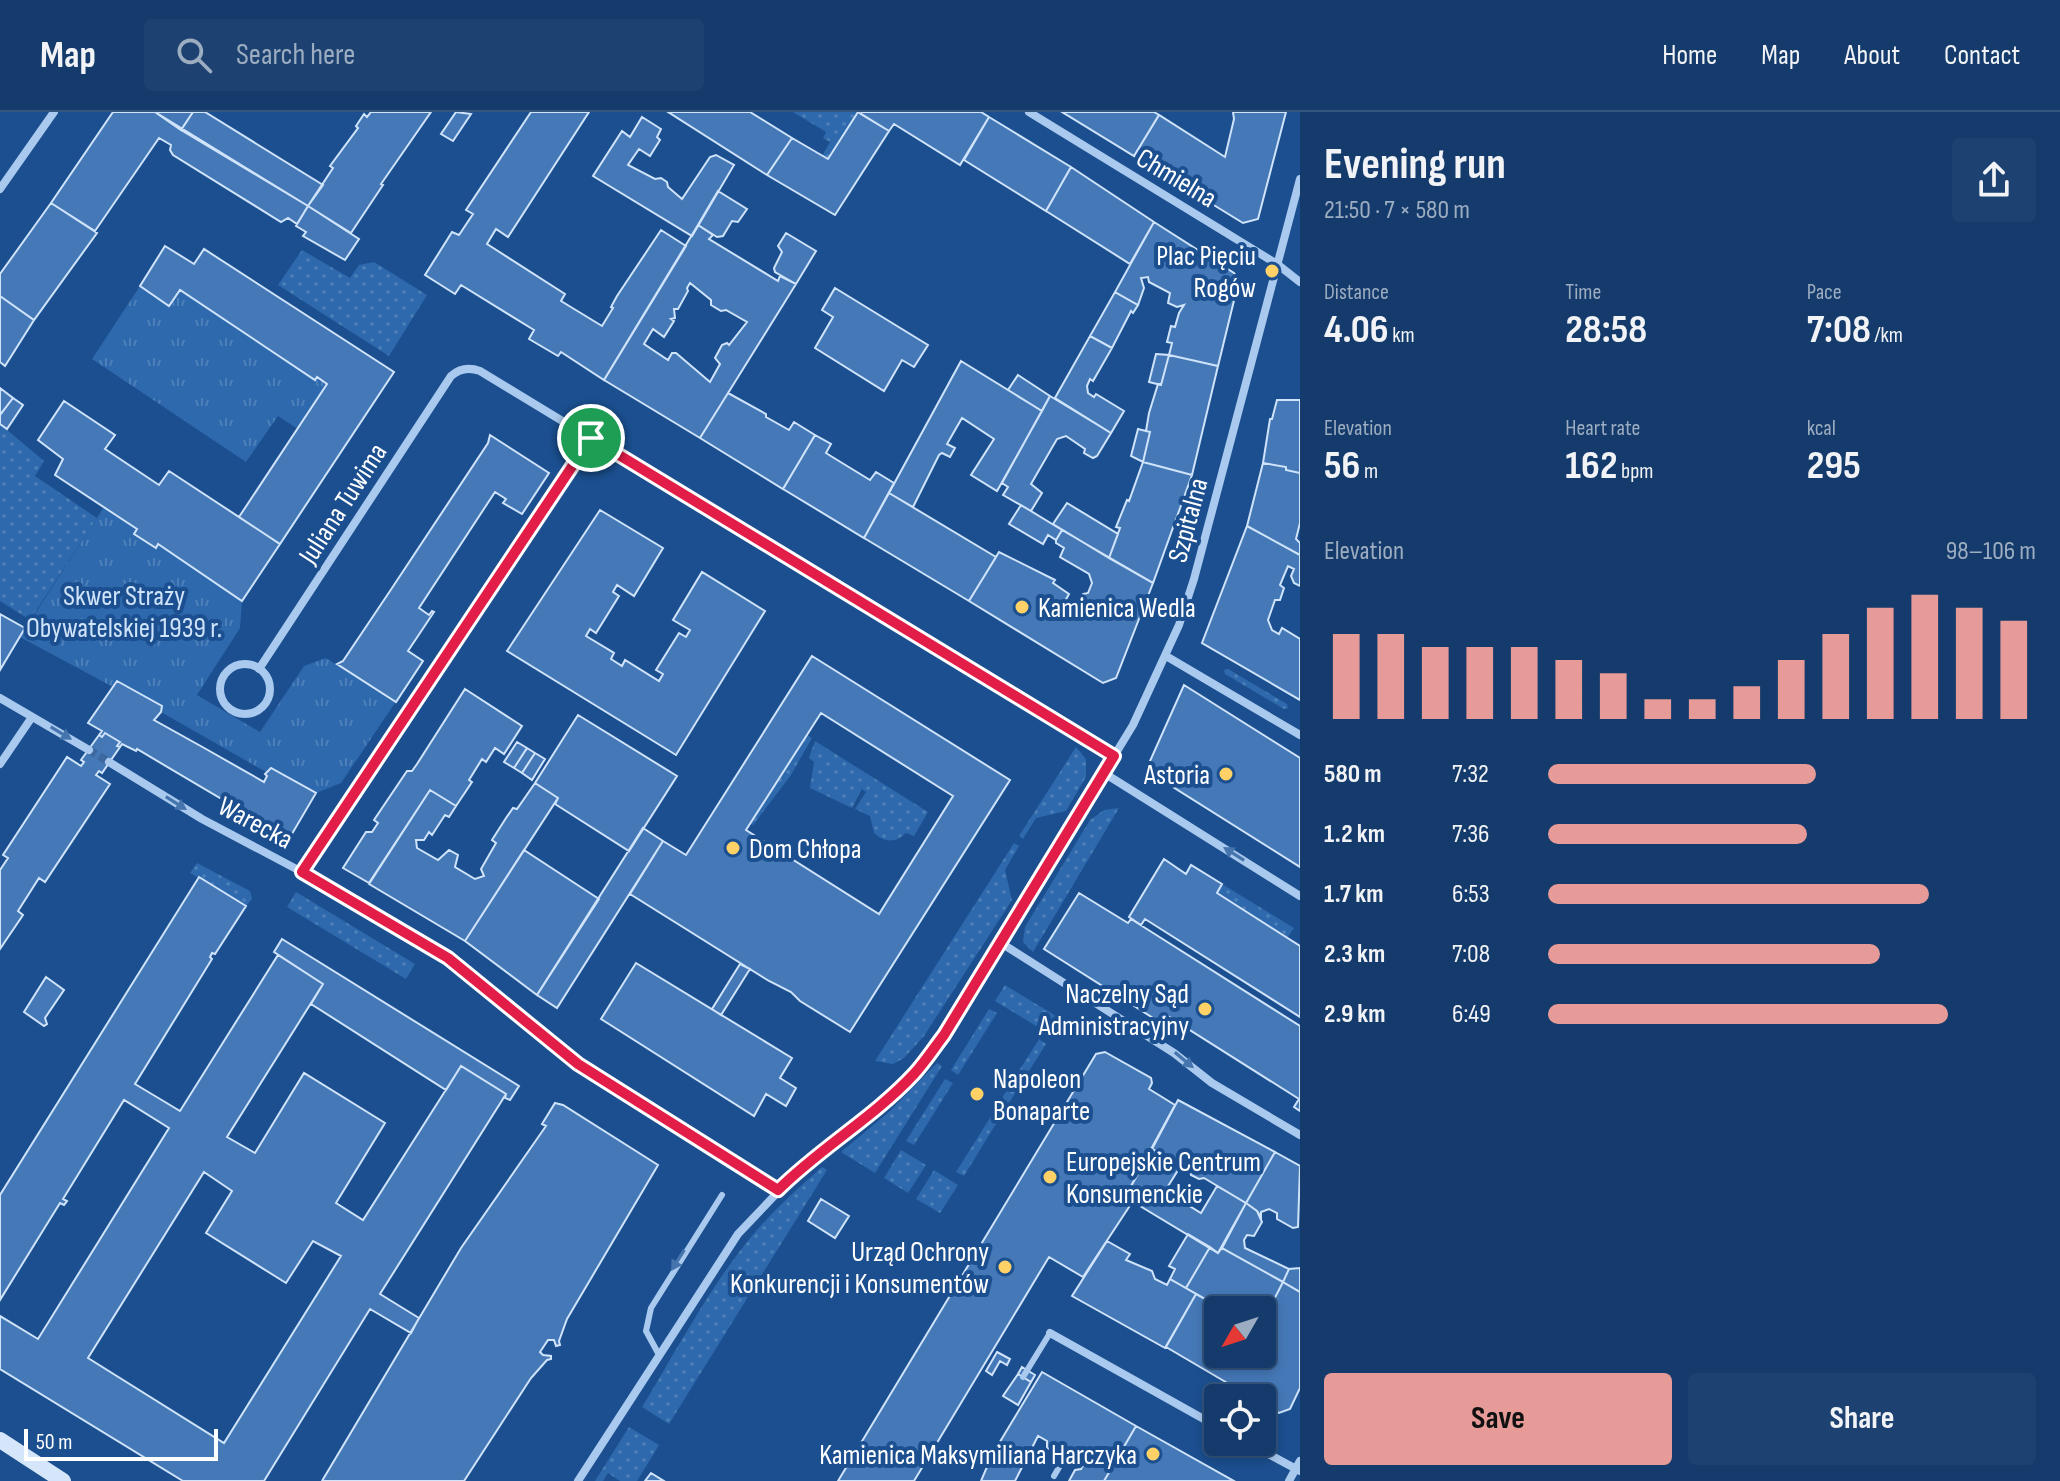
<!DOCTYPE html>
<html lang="en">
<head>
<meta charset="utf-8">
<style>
  :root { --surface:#143b6b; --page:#1d4271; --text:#f1f3f6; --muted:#9dadc1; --line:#33557e; --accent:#e69b98 }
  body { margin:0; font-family:"Sofia Sans Condensed",sans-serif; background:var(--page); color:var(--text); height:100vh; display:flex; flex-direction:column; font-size:30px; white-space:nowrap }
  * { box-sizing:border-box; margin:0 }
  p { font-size:26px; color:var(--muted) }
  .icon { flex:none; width:44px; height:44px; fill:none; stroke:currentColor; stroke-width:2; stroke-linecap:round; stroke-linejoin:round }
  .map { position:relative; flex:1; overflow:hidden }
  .panel { display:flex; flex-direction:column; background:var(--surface); width:760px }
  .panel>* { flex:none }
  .needle { width:52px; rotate:231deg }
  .buttons { position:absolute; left:1204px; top:1184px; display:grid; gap:16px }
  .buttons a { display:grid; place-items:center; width:72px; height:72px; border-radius:8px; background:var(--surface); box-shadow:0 4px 12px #0003,0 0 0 2px var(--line); font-size:40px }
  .scale { position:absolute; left:24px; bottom:20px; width:194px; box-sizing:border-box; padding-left:8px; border:4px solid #fff; border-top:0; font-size:22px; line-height:28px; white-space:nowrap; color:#fff; -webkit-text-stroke:6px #1b4f8f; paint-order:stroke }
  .pin { position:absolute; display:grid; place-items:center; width:68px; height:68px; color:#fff; margin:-34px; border:4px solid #fff; border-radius:50%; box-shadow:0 2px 8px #0007 }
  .round { display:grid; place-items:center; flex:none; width:84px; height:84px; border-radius:8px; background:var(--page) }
  .overview { display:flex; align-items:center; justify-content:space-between; height:136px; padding:0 24px }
  h1 { font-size:44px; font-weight:700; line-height:60px }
  .stats { display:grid; grid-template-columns:repeat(3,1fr); gap:12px; height:136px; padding:8px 24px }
  .stats div { display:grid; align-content:center }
  .stats b { font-size:40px; font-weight:700 }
  .stats small { font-size:22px; font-weight:400 }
  .stats p { font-size:22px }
  .chart { height:224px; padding:16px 24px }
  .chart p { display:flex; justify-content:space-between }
  .chart svg { width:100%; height:144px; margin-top:8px; stroke:var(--accent); stroke-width:6 }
  .action { display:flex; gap:16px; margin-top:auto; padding:16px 24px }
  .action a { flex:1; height:92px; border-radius:8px; background:var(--accent); color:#111; font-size:32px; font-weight:700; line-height:92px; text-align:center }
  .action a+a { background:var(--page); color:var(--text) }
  ul { padding:0 24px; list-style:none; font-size:26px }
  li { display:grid; grid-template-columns:128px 96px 1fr; align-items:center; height:60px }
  li i { height:20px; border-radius:10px; background:var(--accent) }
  header { display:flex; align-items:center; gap:48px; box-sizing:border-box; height:112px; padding:0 40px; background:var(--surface); border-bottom:2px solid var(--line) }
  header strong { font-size:38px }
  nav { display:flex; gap:44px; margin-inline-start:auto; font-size:28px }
  .search { width:560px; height:72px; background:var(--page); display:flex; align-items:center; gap:20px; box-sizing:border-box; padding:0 28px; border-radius:8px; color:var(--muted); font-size:30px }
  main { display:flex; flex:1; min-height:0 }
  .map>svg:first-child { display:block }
  .grass { fill:url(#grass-dots) }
  .park { fill:url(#park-tufts) }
  .building { fill:#4478b7; stroke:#cfe3fa; stroke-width:2; fill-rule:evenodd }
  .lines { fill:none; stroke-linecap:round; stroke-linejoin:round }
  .street-tunnel { stroke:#3d69a0; stroke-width:8; stroke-dasharray:8 4; stroke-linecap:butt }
  .lane { stroke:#a9c9ee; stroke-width:6 }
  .street { stroke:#a9c9ee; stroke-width:8 }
  .secondary { stroke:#d6e6fa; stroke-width:16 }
  .oneway { fill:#4674ac }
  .route-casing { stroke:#fff; stroke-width:16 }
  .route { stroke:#e11d48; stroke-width:10 }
  .poi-dot { fill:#ffd166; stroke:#1b4f8f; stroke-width:3 }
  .labels { text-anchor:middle; stroke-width:8; stroke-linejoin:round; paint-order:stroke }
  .street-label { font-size:28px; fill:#fff; stroke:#1b4f8f }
  .poi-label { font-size:28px; fill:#fff; stroke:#1b4f8f; text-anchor:end }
  .park-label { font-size:28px; fill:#cfe3fa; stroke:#1b4f8f }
</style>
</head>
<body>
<header>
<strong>Map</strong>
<div class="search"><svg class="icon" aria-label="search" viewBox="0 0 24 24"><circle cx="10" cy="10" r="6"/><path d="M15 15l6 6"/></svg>Search here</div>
<nav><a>Home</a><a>Map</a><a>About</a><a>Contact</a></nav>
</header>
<main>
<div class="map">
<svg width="1300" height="1369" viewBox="0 0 1300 1369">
  <defs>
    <pattern id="grass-dots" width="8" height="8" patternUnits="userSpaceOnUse" patternTransform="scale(2)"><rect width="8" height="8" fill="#2e69ad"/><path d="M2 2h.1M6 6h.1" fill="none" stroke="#4d80b9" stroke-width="1.8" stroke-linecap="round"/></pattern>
    <pattern id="park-tufts" width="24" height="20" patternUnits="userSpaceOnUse" patternTransform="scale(2)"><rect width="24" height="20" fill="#2e69ad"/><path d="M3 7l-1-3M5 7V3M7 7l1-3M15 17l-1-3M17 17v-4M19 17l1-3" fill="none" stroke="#4d80b9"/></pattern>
  </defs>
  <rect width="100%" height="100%" fill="#1b4f8f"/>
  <path class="grass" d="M793,0H858L828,47L822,44L830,30L823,26L826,20Z
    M302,138L350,166L359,153L374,150L427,183L389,244L278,173Z
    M0,312L44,349L35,364L97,406L30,508L0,489Z
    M1228,557L1287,592L1288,596L1284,597L1225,562L1224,558Z
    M807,623L812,626L791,663L753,713L750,712Z
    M815,629L928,700L914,724L906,721C896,731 885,731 874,721L870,704L855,697L866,680L862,677L852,696L810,676L814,650L809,646Z
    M1076,635L1086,647V665L1066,699L1036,706L1023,727L1019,724Z
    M1119,696L1033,840L1023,830L1025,815L1090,708L1104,698Z
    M1014,731L1019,734L1005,758L1012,788L924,924L904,946L893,952L875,949Z
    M197,751L250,779L252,787L246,794L190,761Z
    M1222,772L1294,816L1287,826L1217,781Z
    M296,780L415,852L406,867L287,795Z
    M1005,873L1061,907L1051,923L995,889Z
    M989,897L997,901L958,963L951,958Z
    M1039,927L1046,932L1007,994L1000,989Z
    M937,951L942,954L875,1061L841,1040L889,1000Z
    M945,967L953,971L914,1033L906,1029Z
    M995,998L1002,1002L964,1064L956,1060Z
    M901,1038L926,1053L908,1081L884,1066Z
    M822,1055L827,1058L669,1312L642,1295C678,1236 711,1172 756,1119C776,1096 799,1075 822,1055Z
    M934,1058L958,1073L940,1101L916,1087Z
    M629,1315L659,1333L637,1369H620L608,1361L603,1369H595Z"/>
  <path class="park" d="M140,174L169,194L180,178L315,267L317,265L327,272L298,317L278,304L246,350L92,247Z
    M104,395L137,417L155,435L158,432L242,489L240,516L197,583L260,620L304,554L326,546L395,591L341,671L316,681L271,656L266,660L161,600V594L118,569L113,575L20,525Z"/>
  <path class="building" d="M113,0H155L308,94L297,112L288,106L281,110L173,43L170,38L171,33L159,26L95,119L51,91Z
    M155,0H193L181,18Z
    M193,0H205L323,73L308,94L181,18Z
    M371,0H431L381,72L383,73L351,121L308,94L333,56L330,54L358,16L356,14L364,2L367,5Z
    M456,0L471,2L453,29L441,22Z
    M531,0H589L508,125L496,117L487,132L565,182L561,189L602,214L613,196L611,195L617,184L661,118L686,134L604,268L561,240L558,244L529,227L534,218L461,173L455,182L425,163L452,120L459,123L473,102L466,98Z
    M668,0H750L792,26L767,63Z
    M858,0L889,19L835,103L767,63L792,26L828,47Z
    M862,0H981L989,5L960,53L894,12L889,19L861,2Z
    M1062,0H1154L1159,3L1134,44Z
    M1233,0H1286L1258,107L1243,111L1134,44L1159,3L1225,45L1234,7Z
    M642,5L661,17L657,25L660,28L650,44L639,37L628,53L655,67L661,66L667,70L668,75L682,87L710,45L716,43L734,53L692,124L593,64L622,19L630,25Z
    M989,5L1071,55L1046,99L964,48Z
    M1071,55L1154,110L1130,152L1046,99Z
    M718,79L747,97L738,110L732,109L723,124L717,125L698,113Z
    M51,91L97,121L34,208L0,184V162Z
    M308,94L359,127L345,148L303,124L306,120L296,114Z
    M1154,110L1234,161L1239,168L1218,254L1169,243L1172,231L1167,230L1171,214L1175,215L1179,201L1184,193L1177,195L1168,191L1170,181L1149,170L1148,165L1141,166L1144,176L1138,193L1115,180Z
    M698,113L713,123L709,127L778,169L780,164L796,172L700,326L604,268ZM690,171L711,188V193L721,199L726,198L747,210L729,233L727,231L722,233L715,246L720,252L710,270L676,241H672L668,248L644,232L653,217L664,225L674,209L671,207L675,206L674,197H678L688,179L687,176Z
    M786,121L816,139L796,172L775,160L774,156L782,140L778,134Z
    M165,134L194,152L204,137L394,260L280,432L239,405L327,272L317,265L315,268L180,178L169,194L140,174Z
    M835,176L928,233L914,255L902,248L884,279L815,236L833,205L822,198Z
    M1115,180L1138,193L1133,201L1131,199L1112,236L1090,224Z
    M0,184L34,208L5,254L0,250Z
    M1090,224L1112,236L1093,269L1090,267L1087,274L1088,281L1094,285L1096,282L1124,299L1111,321L1055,286Z
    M1156,242L1169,243L1161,273L1149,270Z
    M1169,243L1218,254L1192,363L1143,350L1150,320L1146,319L1149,301L1158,272L1161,273Z
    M961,249L1042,299L997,379L971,363L994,327L962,306L947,332L955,336L950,345L942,341L939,343L913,395L889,381Z
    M1018,263L1050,284L1042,299L1008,278Z
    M0,276L13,286L0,303Z
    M728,281L766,302V305L789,318L794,310L815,323L783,377L700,326Z
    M1050,284L1111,321L1097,344L1093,346L1084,341L1085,337L1066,324L1057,327L1031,372L1042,381L1031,399L1003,383L1008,375L1002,371Z
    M13,286L23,293L7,317L0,312V303Z
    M1277,288H1300V361L1286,358V355L1263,351L1270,307H1272Z
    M64,289L115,323L105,337L159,373L169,359L280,432L242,489L158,432L156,436L134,422L137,417L55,363L63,347L38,328Z
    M1138,317L1150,320L1143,350L1131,344Z
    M490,323L549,361L522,402L503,391L506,387L495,380L419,496L429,503L432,499L434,500L408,539L423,549L396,590L337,552L343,549L390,479L488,331Z
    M815,323L831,332L826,341L834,346L870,368L876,360L894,371L864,426L783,377Z
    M1143,350L1192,363L1153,471L1109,446L1120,416L1116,415L1127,388L1129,389Z
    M1263,351L1286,355V358L1300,361V411L1296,427L1300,431V443L1247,414Z
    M889,381L996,445L969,489L864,426Z
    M1067,391L1118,422L1109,446L1053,412Z
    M1021,393L1062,418L1056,428L1048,423L1043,432L1009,412Z
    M600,398L663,436L634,484L617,473L613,480L619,484L596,521L590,517L586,524L614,541L611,547L622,554L625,548L659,569L663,562L656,558L679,521L686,525L690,518L673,508L702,460L765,499L676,643L507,539Z
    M1247,414L1300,443V474L1294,471L1291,464L1294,457L1288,454L1280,473L1284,476L1280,488H1275L1268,508L1272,518L1279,522L1282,516L1300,527V588L1202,531Z
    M1062,418L1153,471L1116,566L1103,571L969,489L999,440L1055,468L1053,471L1069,482L1063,493L1074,500L1079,496L1083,482L1088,481L1092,471L1089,462L1060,445L1064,436L1056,431V428Z
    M0,502L25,516L0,558Z
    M812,544L1010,668L850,920L800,889L791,880L769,869L630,782L663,729L686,743ZM821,601L953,684L879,802L746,718Z
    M117,569L162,594L161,600L154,608L206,637L264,670L267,664L265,662L271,656L316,681L289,727L137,637L136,639L122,632L120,635L117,634L120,630L105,621L102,625L99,623L102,619L88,611Z
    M1184,573L1300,646V755L1146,658Z
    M465,577L522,614L504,642L495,636L486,650L482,647L469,668L472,670L456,694L430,678L369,771L343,756L366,720H372L378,711L374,708L407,659H412L417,652Z
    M578,603L677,664L629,739L555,692L558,686L535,671Z
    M105,621L120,630L117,634L120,635L102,661L99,659L96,663L110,672L45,770L39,766L18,799L23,803L0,837V758L8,746L3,743L67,645L81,654L84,650L81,648L99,623L102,625Z
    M517,630L527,636L514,656L504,650Z
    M527,636L535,641L522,661L514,656Z
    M535,641L545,647L532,668L522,661Z
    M535,671L558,686L465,829L369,772L430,678L456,694L449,705L445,703L432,723L429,720L424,728H416L417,736L438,748L449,738L458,743L455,755L475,767L484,764L481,757L496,731L492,728L506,706L513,696L517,697Z
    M643,716L663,729L557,896L537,883Z
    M524,738L599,787L537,883L465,829Z
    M1164,747L1186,762L1191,753L1222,772L1217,781L1300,834V905L1145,807L1141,813L1129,805Z
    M199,765L246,794L215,842L212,841L210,845L212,847L135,972L180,999L278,843L323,872L227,1025L255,1041L304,961L385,1011L336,1091L363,1108L461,954L506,982L380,1182L419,1206L411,1221L370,1197L264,1369H183L0,1257V1204L38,1227L169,1016L124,988L63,1087L67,1089L64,1093L60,1091L0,1188V1083ZM204,1060L232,1079L206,1121L286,1171L313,1129L341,1144L224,1331L88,1246Z
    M1079,781L1128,811L1131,807L1300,914V999L1294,995L1299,987L1166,903L1161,911L1044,837Z
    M282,827L519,974L510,988L505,986L506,982L461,954L446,978L311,892L323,872L274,840Z
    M636,851L792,946L780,966L796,976L786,994L766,982L754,1004L601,907Z
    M740,852L750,857L721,903L712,897Z
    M46,865L64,878L45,906L47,912L44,914L24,900Z
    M1105,940L1151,966L1152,971L1149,977L1175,993L1125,1085L1133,1089L1083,1165L1049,1145L914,1369H838L1096,942Z
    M1178,988L1275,1040L1246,1091L1204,1066L1199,1067L1191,1063L1189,1057L1152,1037Z
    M555,991L563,993L658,1053L567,1207L559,1229L560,1233L556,1234L554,1228H548L540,1240L543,1243L551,1244V1247L547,1248L531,1266L464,1369H322L461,1136L546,1014L542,1012Z
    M1152,1037L1182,1052L1165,1079L1201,1101L1217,1074L1246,1091L1218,1141L1125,1085Z
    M1275,1040L1300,1054L1298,1115L1293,1116L1277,1107V1101L1269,1097L1261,1100V1105L1257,1099L1246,1091Z
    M821,1087L849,1104L835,1126L808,1109Z
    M1246,1091L1257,1099L1262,1110L1254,1124L1247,1123L1244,1128L1245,1136L1289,1157L1283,1170L1222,1136Z
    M1188,1122L1210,1135L1186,1176L1170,1167L1175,1157L1169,1154Z
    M1107,1129L1130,1142L1126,1148L1152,1159L1155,1167L1167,1173L1170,1167L1196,1182L1165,1236L1072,1184Z
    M1210,1135L1218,1141L1222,1136L1283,1170L1262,1211V1198H1225L1186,1176Z
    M1300,1156V1155V1180L1283,1170L1289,1157Z
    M1283,1170L1300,1180V1276L1290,1297L1279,1301L1262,1291V1286H1253L1166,1235L1196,1182L1225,1198H1218V1242H1262V1211Z
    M997,1240L1010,1247L1007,1253L1000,1249L992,1263L986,1259Z
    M1022,1255L1035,1263L1031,1270L1018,1262Z
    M1042,1260L1136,1314L1104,1369H1069L1075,1358L1081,1357L1085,1350L1062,1338L1057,1341L1047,1336V1329L1038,1324L1015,1369H981L992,1343Z
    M1018,1262L1031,1270L1018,1293L1003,1284Z
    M1136,1314L1234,1369H1104Z
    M651,1361L664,1369H645Z"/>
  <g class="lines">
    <path class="street-tunnel" d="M89,638L109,650"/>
    <path class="lane" d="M658,1241L646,1219L651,1196L722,1083
      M1023,1265L1050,1221
      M1054,1364L1068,1340"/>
    <path class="street" d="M1029,0L1277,152L1300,170
      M0,77L54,0
      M1166,544L1300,623
      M220 577a25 25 0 1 1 50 0a25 25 0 1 1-50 0Z
      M259,557L451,264C460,256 469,255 480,259L1114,644
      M0,586L89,638
      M109,650L202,707L302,760L448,846L578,952L778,1078
      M0,652L32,605
      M1104,661L1300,784
      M302,760L591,326
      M1001,831L1174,941L1212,971L1300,1023
      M1050,1221L1218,1315
      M1246,1330L1300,1359
      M578,1369L738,1122L798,1059L874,998L913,963L944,923L1133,613L1179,513L1194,467L1300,67
      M1289,1369L1300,1349"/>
    <path class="secondary" d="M0,1328L63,1369"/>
  </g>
  <defs><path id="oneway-solid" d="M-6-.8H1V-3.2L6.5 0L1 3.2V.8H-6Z" transform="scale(2)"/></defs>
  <g class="oneway">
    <use href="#oneway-solid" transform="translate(61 621) rotate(31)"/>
    <use href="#oneway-solid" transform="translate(176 691) rotate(32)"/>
    <use href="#oneway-solid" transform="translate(1234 742) rotate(-148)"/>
    <use href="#oneway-solid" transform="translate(1184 948) rotate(40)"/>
    <use href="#oneway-solid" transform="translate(678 1148) rotate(122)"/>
  </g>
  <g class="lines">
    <defs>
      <path id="route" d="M591,326L1114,644L944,923C934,936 925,950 914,962C873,1006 820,1036 778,1078L578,952L448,846L302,760Z"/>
    </defs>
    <use href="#route" class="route-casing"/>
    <use href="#route" class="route"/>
  </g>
  <g class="poi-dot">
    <circle cx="1272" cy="159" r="8"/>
    <circle cx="1022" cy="495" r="8"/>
    <circle cx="1226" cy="662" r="8"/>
    <circle cx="733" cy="736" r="8"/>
    <circle cx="1205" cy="897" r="8"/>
    <circle cx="977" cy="982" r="8"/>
    <circle cx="1050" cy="1065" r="8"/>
    <circle cx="1005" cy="1155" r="8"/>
    <circle cx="1153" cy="1342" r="8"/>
  </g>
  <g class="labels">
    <g class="street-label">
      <text transform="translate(1177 65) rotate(31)" y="10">Chmielna</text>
      <text transform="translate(342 391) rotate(-57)" y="10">Juliana Tuwima</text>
      <text transform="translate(1187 408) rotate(-75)" y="10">Szpitalna</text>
      <text transform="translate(256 710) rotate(28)" y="10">Warecka</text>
    </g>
    <g class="poi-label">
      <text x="1256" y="153">Plac Pięciu<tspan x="1256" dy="32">Rogów</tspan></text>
      <text x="1038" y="505" text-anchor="start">Kamienica Wedla</text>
      <text x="1210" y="672">Astoria</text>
      <text x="749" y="746" text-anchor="start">Dom Chłopa</text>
      <text x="1189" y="891">Naczelny Sąd<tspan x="1189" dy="32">Administracyjny</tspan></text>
      <text x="993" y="976" text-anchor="start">Napoleon<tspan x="993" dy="32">Bonaparte</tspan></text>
      <text x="1066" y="1059" text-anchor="start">Europejskie Centrum<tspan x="1066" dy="32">Konsumenckie</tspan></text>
      <text x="989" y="1149">Urząd Ochrony<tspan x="989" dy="32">Konkurencji i Konsumentów</tspan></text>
      <text x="1137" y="1352">Kamienica Maksymiliana Harczyka</text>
    </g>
    <g class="park-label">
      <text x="124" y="493">Skwer Straży<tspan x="124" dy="32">Obywatelskiej 1939 r.</tspan></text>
    </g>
  </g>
</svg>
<div class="buttons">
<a><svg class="needle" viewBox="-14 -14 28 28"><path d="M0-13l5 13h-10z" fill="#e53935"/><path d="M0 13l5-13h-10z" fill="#9dadc1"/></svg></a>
<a><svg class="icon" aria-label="locate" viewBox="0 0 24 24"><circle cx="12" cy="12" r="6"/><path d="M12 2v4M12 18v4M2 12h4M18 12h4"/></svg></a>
</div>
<div class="scale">50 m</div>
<div class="pin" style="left:591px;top:326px;background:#1e9e55"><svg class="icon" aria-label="arrive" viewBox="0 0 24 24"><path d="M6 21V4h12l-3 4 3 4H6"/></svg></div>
</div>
<section class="panel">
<div class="overview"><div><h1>Evening run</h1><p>21:50 · 7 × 580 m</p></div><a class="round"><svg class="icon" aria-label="share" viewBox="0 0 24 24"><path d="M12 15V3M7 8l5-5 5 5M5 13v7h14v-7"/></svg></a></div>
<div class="stats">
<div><p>Distance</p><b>4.06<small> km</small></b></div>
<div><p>Time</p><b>28:58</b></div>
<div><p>Pace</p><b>7:08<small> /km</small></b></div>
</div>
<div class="stats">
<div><p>Elevation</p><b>56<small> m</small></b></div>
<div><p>Heart rate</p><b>162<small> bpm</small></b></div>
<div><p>kcal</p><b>295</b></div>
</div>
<div class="chart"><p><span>Elevation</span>98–106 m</p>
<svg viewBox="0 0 160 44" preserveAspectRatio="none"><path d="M5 44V18M15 44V18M25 44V22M35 44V22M45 44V22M55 44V26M65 44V30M75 44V38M85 44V38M95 44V34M105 44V26M115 44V18M125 44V10M135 44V6M145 44V10M155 44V14"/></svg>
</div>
<ul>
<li><b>580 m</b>7:32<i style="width:55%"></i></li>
<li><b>1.2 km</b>7:36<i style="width:53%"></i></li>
<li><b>1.7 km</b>6:53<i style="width:78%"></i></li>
<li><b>2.3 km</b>7:08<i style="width:68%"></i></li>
<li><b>2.9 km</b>6:49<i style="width:82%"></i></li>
</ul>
<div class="action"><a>Save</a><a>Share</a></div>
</section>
</main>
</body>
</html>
